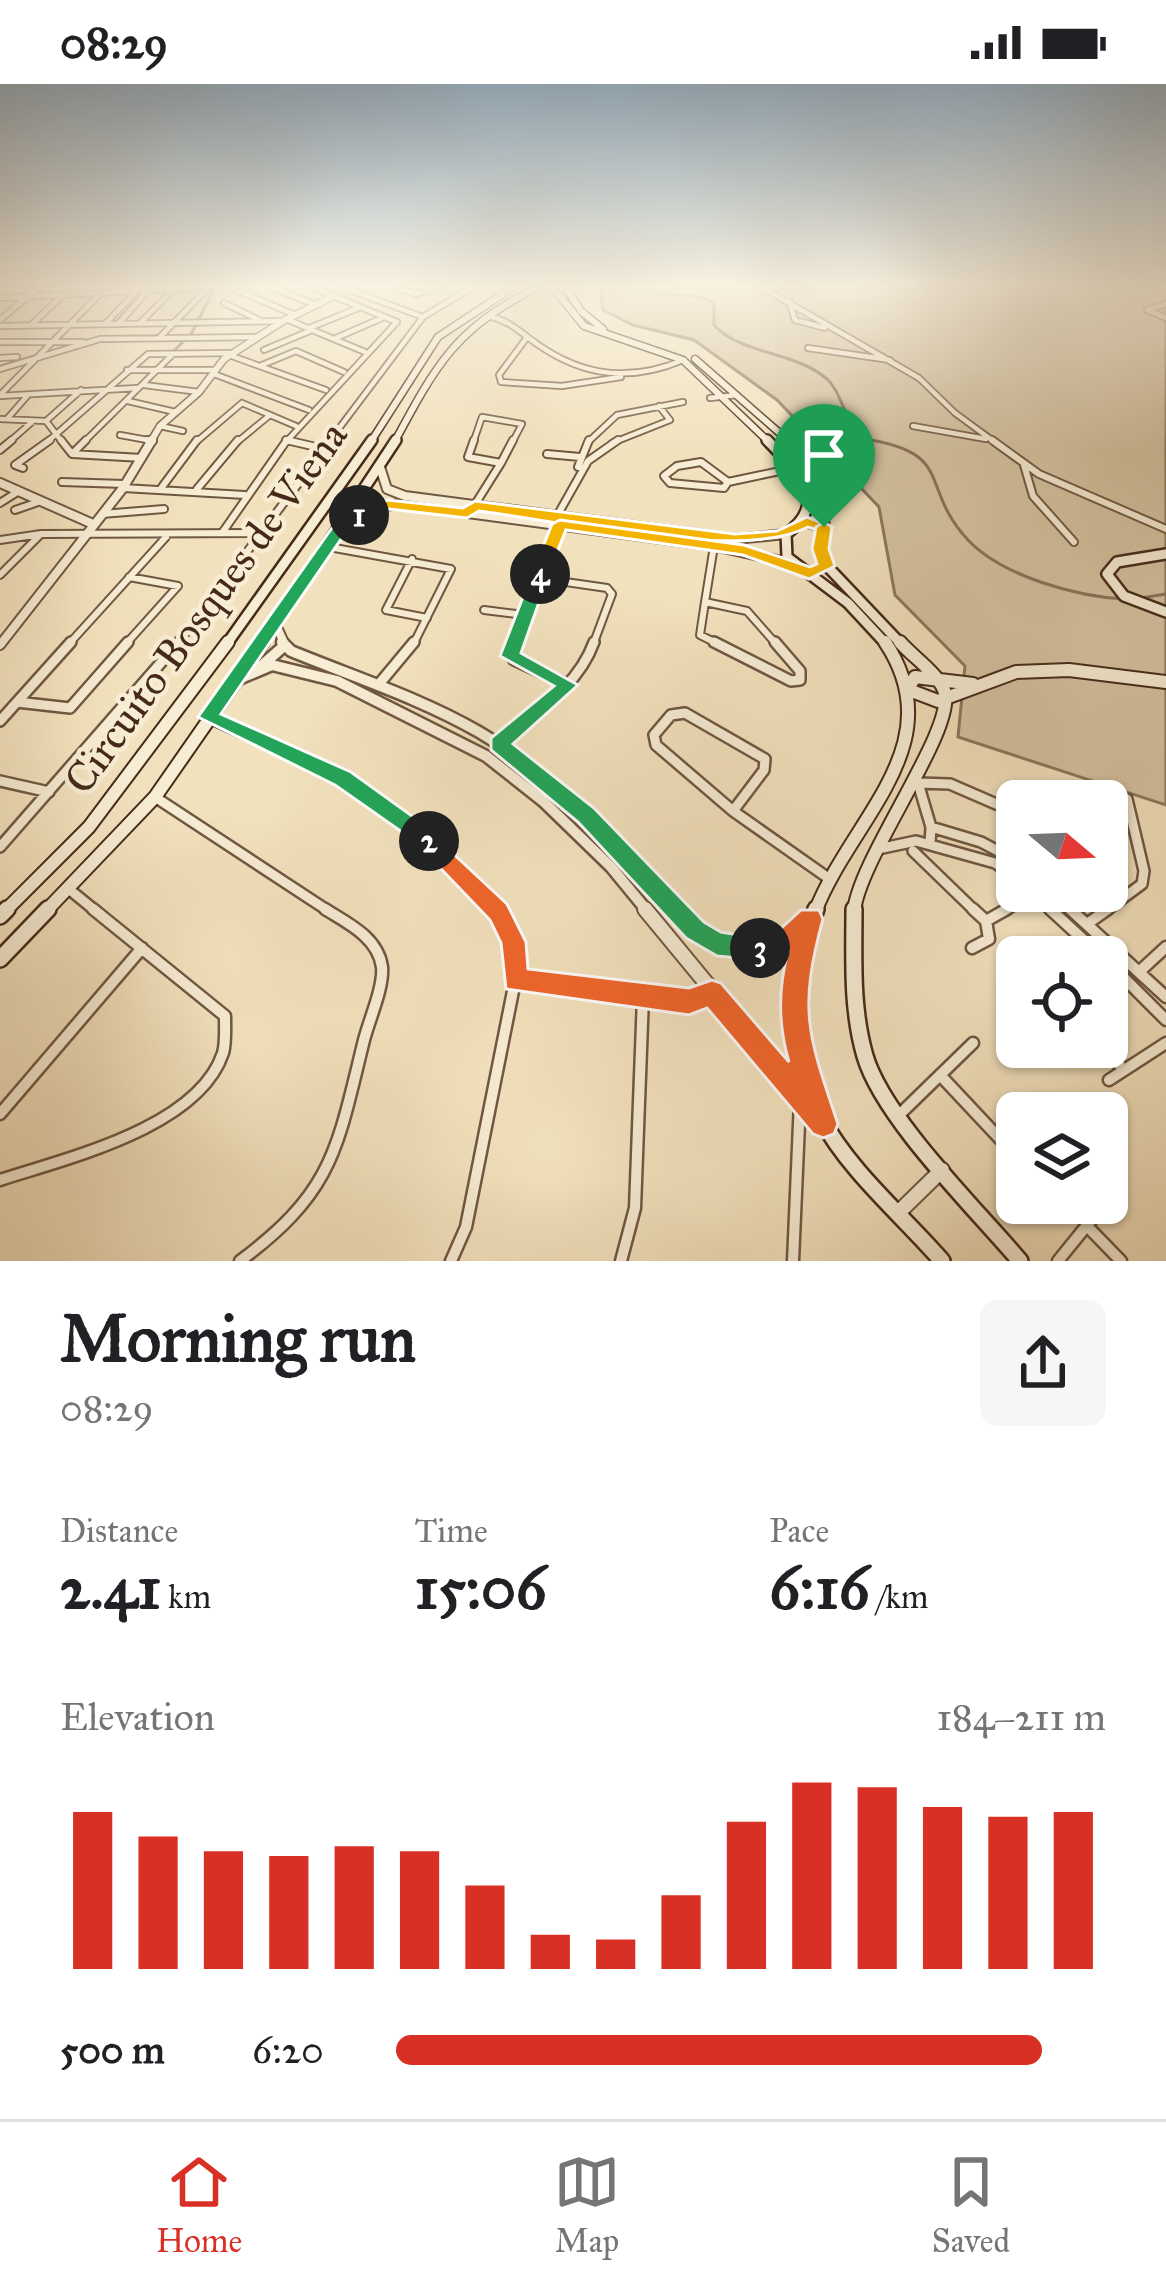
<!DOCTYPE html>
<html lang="en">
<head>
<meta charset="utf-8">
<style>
  :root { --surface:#fff; --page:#f6f6f6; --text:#202124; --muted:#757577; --line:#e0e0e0; --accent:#d93025 }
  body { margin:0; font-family:"IM FELL Great Primer",serif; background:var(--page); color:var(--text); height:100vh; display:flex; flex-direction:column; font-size:45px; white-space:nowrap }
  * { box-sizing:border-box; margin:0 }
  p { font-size:39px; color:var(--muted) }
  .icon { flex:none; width:66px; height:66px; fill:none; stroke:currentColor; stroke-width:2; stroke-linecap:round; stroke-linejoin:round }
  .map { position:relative; height:1177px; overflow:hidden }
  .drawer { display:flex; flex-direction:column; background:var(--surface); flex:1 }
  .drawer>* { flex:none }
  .needle { width:78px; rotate:109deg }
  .controls { position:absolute; left:996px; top:696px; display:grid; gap:24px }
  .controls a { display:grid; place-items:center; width:132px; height:132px; border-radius:18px; background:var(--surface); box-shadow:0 3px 9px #0004; font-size:60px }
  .pin { position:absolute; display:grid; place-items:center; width:102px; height:102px; color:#fff; margin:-123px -51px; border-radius:50% 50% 50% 0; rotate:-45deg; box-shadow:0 0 12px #0007 }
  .pin .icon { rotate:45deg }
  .km { position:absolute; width:60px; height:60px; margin:-30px; border-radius:50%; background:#222; color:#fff; font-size:33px; line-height:60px; text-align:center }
  .round { display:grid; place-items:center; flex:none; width:126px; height:126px; border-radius:18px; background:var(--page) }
  .overview { display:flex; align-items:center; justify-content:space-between; height:204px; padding:0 60px }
  h1 { font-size:66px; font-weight:800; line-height:90px }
  .stats { display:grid; grid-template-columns:repeat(3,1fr); gap:18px; height:204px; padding:12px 60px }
  .stats div { display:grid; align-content:center }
  .stats b { font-size:60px; font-weight:800 }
  .stats small { font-size:33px; font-weight:400 }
  .stats p { font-size:33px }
  .chart { height:336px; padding:24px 60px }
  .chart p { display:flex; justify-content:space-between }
  .chart svg { width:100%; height:216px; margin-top:12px; stroke:var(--accent); stroke-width:6 }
  ul { padding:0 60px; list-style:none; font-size:39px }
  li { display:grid; grid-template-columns:192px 144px 1fr; align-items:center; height:90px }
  li i { height:30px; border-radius:15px; background:var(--accent) }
  .status { display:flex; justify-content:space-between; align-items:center; height:84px; padding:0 60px; background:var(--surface); direction:ltr }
  .status svg { height:33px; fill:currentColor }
  .menu { display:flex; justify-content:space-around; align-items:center; height:168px; border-top:3px solid var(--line); background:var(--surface); font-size:33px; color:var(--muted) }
  .menu a { display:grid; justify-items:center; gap:6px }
  .menu .current { color:var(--accent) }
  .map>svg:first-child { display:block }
  .green { fill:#d5c2a1; stroke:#8d765d; stroke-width:3 }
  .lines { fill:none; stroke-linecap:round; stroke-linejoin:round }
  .stream { stroke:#89725a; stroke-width:3 }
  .minor-far3-casing { stroke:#705742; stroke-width:8 }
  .minor-far2-casing { stroke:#705742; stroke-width:10 }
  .minor-far1-casing { stroke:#705742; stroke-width:14 }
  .minor-casing { stroke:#705742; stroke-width:15 }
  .tertiary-far3-casing { stroke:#705742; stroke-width:9 }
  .tertiary-far2-casing { stroke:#705742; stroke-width:12 }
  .tertiary-far1-casing { stroke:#705742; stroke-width:15 }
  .tertiary-casing { stroke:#705742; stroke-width:18 }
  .secondary-far3-casing { stroke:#452919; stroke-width:9 }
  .secondary-far2-casing { stroke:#452919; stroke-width:14 }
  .secondary-far1-casing { stroke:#452919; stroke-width:16 }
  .secondary-casing { stroke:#452919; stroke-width:20 }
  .minor-far3 { stroke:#f7ecd4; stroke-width:4.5 }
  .minor-far2 { stroke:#f7ecd4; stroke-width:6 }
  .minor-far1 { stroke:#f7ecd4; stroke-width:9 }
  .minor { stroke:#f7ecd4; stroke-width:10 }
  .tertiary-far3 { stroke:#f7ecd4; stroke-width:6 }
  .tertiary-far2 { stroke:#f7ecd4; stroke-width:8 }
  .tertiary-far1 { stroke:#f7ecd4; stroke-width:10 }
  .tertiary { stroke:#f7ecd4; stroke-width:14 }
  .secondary-far3 { stroke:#f7ecd4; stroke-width:6 }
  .secondary-far2 { stroke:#f7ecd4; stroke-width:9 }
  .secondary-far1 { stroke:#f7ecd4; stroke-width:12 }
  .secondary { stroke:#f7ecd4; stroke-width:15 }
  .split-1 { fill:#f5b400; stroke:#fff; stroke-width:3 }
  .split-2 { fill:#22a559; stroke:#fff; stroke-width:3 }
  .split-3 { fill:#f0652b; stroke:#fff; stroke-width:3 }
  .split-4 { fill:#22a559; stroke:#fff; stroke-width:3 }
  .split-5 { fill:#f5b400; stroke:#fff; stroke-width:3 }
  .labels { text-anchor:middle; stroke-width:9; stroke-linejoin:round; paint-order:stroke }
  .street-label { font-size:42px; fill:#452919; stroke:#f7ecd4 }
</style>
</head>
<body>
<div class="status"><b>08:29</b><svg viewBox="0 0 49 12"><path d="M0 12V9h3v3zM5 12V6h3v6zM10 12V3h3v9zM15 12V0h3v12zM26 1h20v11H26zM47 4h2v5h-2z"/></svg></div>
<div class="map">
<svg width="1166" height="1177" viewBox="0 0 1166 1177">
  <rect width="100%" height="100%" fill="#f2e1bd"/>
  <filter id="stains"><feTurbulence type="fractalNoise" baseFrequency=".00167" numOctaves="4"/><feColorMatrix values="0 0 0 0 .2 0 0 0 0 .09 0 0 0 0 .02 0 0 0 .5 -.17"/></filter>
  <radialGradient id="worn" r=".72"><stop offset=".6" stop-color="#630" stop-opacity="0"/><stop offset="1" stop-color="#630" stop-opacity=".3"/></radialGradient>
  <path class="green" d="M600,204H1166V721L958,653L965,582L895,511L879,423L777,316L694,256L633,241L603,226Z"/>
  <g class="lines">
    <path class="stream" d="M645,204C667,216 692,206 714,219V241C741,271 795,267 827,295C841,308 846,337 859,354C958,368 917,401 968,456C1002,492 1077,513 1125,515
      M191,250L215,204
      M157,283L184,257
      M1141,514L1166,510"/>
    <defs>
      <path id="minor-far3" d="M232,204L295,231
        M273,204L316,221
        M344,204L423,233
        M397,204L416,210L433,204
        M763,204L919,294L955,329L996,359
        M0,214L194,204
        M789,217L795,236L825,244
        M224,219L259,236
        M1166,220L1147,226L1166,234
        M488,232C511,237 518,247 537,260C584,293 631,298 683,276
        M286,235L365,268
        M0,236L38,204
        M107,238L136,208
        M141,238L173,206
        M119,239L145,210
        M31,241L64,210
        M0,242L283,237
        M309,244L361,223
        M159,254L208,204
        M336,254L382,234
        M525,256L499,291L501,298L562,302L621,293
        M0,258H83
        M808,264L890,276
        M264,266L312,246
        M229,271L326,306
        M0,274L17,273
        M262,281L296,267L344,288
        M0,285L100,255L257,253
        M127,286H215
        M214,290L309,326
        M144,301L199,308
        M0,311L100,210
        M0,312L137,304
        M710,314L737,311
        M128,317L175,328
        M242,319L296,342
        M0,335L46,337L63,359
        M7,335L28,311
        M46,337L81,306
        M160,342L183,347
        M913,342L986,355
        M120,351L153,357
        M286,356L299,359
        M8,359L32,338
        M46,359L148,270L232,269
        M83,359L173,270
        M195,359L242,319
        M236,359L270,331
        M285,359L397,238L314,204
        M328,359L423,233L471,204
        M473,359L482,333L522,340L512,359
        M587,359L617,331L683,318
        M612,359L670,336L659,322"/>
      <path id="minor-far2" d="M61,356L72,370L142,374
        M147,356L153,357
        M286,356L325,365
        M474,356L468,373L501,379
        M992,356L1039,390L1166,445
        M0,366L12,356
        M73,369L86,356
        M547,370L580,373
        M701,378L728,398L724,404L670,399L664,392L677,382Z
        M501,379L513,356
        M1024,381L1033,412L1074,458
        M578,383L589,356
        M23,384L15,381L50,356
        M62,398L124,400
        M728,398L794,384
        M162,403L197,356
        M123,404L245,411
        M197,405L238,356
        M0,419L19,407
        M474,422L501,379
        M15,426L41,417
        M102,430L164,425
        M557,432L588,377L618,356
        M222,449L287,356
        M0,456L41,450L259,449
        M329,463L451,485L413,561
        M412,475L386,526L427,534
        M0,491L41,450
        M538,494L607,504L612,510L593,561
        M705,518L747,527L777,561
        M705,518L700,551L720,561
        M705,518L714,462
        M484,526L525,531
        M68,561L166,453
        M125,561L178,502L129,493
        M177,561L331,356
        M513,561L560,440"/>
      <path id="minor-far1" d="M514,558L510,568L514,576L568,601
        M714,558L791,597L800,596V587L775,558
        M379,600L414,558
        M17,618L70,624L128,558
        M685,629L765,675L764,686L733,727L656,661L654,651L671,631Z
        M210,634L343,694L442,767L498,828
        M0,637L71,558
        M499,660C534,630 578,603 594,558
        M0,697L49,708
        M918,699L950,700L1017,729
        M918,699L931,743L930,760
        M155,713L330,828
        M733,727L831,796
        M931,743L981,758L1017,777
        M0,763L179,558
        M878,765L916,757L995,779L1017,794
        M913,767L976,828
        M70,806L97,828
        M1031,807L1053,828
        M1051,807L1074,828
        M1002,828L1036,808
        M1104,828L1142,800L1144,787L1127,715"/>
      <path id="minor" d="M1050,825L1102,873
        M1070,825L1166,913
        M986,837L1007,825
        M1087,840L1108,825
        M972,864L989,855L986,837L973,825
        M1107,877L1166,936
        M1140,887L1166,863
        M515,897L689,918L712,909
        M1103,963L1124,986
        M940,991L1017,1073
        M1109,996L1166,959
        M0,1030L142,864
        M899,1031L973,959
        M0,1096C67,1074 198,1044 223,969C226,959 225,944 225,932L93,825
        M1086,1141L1121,1177
        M240,1177C334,1107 337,1065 364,956C369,936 384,903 382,883C378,853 347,839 325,825
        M451,1177L466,1143L515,897L513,858L495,825
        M621,1177L635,1124L643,913
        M793,1177L800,1017
        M1058,1177L1105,1119"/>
      <path id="tertiary-far3" d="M0,207L4,204
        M150,359L160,342L199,308L224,275L283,237L334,212"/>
      <path id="tertiary-far2" d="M380,383L387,405L405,412L735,455L786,450
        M0,399L93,440
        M803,438L824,443
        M340,444L376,423L400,420L714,462L791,479
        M275,539L285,561
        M0,561L123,404L152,356"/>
      <path id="tertiary-far1" d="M282,558L291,567C354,593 420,614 479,648C557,694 617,762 679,828
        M260,583L284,562
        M241,594L272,581L337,597L486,672L543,717L611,783L648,828"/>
      <path id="tertiary" d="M645,825L811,1026
        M676,825C720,871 760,875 810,835
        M900,1127L942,1086"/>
      <path id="secondary-far3" d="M553,204L584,242L683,276L770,359
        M566,204L581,227L603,245
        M695,275L791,359
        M370,359L438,253L512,204
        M394,359C435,283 456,242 537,204"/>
      <path id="secondary-far2" d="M767,356C796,386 832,417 786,450L787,473L848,519L887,561
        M788,356L825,409L822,464L827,482L902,561
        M1166,470L1117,478L1107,490L1124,512L1166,528
        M226,561L372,356
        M261,561L396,356"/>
      <path id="secondary-far1" d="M909,603L915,593L973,600
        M909,606L938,617L1016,588L1069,586L1166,598
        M4,828L89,743L228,558
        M45,828L155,713L263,558
        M815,828C851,734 954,661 885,558
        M854,828C858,775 959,642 944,606C937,589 912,572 900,558"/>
      <path id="secondary" d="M816,825C793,891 787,970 821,1034C849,1087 903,1132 942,1177
        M854,825C854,874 851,924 865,972C883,1034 976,1125 1020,1177
        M0,832L7,825
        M0,875L48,825"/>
    </defs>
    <use href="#minor-far3" class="minor-far3-casing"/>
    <use href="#minor-far2" class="minor-far2-casing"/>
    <use href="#minor-far1" class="minor-far1-casing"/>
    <use href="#minor" class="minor-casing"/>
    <use href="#tertiary-far3" class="tertiary-far3-casing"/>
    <use href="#tertiary-far2" class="tertiary-far2-casing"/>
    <use href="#tertiary-far1" class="tertiary-far1-casing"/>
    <use href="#tertiary" class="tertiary-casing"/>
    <use href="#secondary-far3" class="secondary-far3-casing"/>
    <use href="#secondary-far2" class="secondary-far2-casing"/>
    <use href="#secondary-far1" class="secondary-far1-casing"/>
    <use href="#secondary" class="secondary-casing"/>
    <use href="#minor-far3" class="minor-far3"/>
    <use href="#minor-far2" class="minor-far2"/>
    <use href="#minor-far1" class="minor-far1"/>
    <use href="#minor" class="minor"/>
    <use href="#tertiary-far3" class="tertiary-far3"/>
    <use href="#tertiary-far2" class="tertiary-far2"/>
    <use href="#tertiary-far1" class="tertiary-far1"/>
    <use href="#tertiary" class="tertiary"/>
    <use href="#secondary-far3" class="secondary-far3"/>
    <use href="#secondary-far2" class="secondary-far2"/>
    <use href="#secondary-far1" class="secondary-far1"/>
    <use href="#secondary" class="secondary"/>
  </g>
  <linearGradient id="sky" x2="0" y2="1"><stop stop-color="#94adc0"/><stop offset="0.55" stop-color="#f9f2e1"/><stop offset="1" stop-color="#f9f2e1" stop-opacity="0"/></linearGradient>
  <rect width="1166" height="368" fill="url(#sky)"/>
  <path class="split-1" d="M387,416L463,424L475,417L735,450L777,447L807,433L832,443L824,448L808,443C742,478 558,437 479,427L467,434L389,425L359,436L351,431Z"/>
  <path class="split-2" d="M359,426L367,431L346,448L221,630L351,688L437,750V764L429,767L335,701L198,633L334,441Z"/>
  <path class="split-3" d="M429,747L507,820L526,858L528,885L689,904L712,896L721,899L789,978C778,941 778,904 788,868L760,876L751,873L747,864L751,856L778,847L801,826H819L823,835C798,927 808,951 838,1040L834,1050L823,1054L813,1050L707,924L689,931L506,905L501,859L490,836L421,764V750Z"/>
  <path class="split-4" d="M540,484L549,490L521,569L578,601L513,660L594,724L704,838L721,848L769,856L773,864L769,873L760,876L717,872L686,854L578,738L491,666V654L554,602L500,572L532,490Z"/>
  <path class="split-5" d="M560,436L744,461L810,483L817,480L812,465L816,443L824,438L832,443L829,465L835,482L809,495L743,471L566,446L547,493H534L532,490L552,440Z"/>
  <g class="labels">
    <g class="street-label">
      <text transform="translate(205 523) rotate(-54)" y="15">Circuito Bosques de Viena</text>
    </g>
  </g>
  <rect width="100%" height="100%" filter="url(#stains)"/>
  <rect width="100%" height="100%" fill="url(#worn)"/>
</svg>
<div class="controls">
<a><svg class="needle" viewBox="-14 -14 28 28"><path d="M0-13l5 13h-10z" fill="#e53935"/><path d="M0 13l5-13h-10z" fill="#757577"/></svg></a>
<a><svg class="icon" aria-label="locate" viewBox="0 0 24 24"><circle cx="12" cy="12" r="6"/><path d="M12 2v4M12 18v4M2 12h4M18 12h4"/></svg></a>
<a><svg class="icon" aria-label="layers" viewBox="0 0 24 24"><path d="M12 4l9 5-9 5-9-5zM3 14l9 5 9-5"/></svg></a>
</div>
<div class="pin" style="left:824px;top:443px;background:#1e9e55"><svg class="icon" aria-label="arrive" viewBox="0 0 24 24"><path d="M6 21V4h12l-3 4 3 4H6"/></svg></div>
<b class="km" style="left:359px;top:431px">1</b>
<b class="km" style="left:429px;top:757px">2</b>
<b class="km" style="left:760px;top:864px">3</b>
<b class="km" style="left:540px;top:490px">4</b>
</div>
<section class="drawer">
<div class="overview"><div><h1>Morning run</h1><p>08:29</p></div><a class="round"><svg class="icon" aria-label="share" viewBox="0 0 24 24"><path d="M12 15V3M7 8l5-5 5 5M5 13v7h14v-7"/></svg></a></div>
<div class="stats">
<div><p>Distance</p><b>2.41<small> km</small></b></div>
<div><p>Time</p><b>15:06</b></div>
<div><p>Pace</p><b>6:16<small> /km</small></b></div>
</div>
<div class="chart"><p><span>Elevation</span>184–211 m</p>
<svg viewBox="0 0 160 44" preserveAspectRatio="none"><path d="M5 44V12M15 44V17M25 44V20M35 44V21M45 44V19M55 44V20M65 44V27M75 44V37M85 44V38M95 44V29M105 44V14M115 44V6M125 44V7M135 44V11M145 44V13M155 44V12"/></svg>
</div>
<ul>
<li><b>500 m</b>6:20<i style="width:91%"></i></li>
</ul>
</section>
<nav class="menu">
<a class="current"><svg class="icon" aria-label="home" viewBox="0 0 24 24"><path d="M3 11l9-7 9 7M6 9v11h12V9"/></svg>Home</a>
<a><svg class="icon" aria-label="map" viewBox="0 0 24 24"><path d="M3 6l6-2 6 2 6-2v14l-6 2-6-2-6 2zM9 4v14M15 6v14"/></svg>Map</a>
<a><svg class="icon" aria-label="saved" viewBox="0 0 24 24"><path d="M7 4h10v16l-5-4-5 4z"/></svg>Saved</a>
</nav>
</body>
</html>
